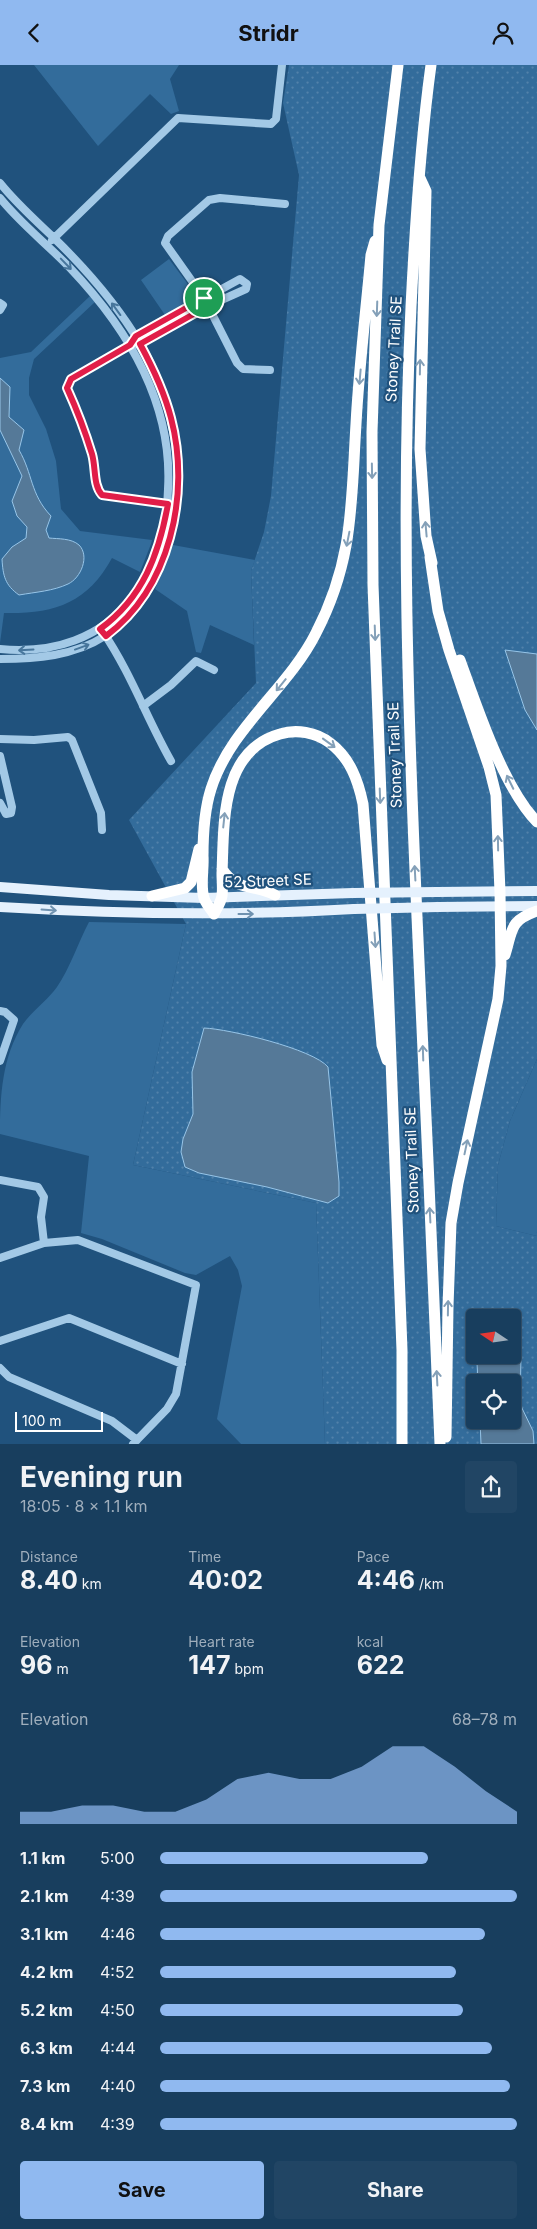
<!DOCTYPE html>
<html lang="en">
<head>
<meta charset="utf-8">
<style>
  :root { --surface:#183e5e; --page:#214564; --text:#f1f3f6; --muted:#9faebc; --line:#365773; --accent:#90b9f0 }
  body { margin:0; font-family:Inter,sans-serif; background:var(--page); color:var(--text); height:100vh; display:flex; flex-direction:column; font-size:19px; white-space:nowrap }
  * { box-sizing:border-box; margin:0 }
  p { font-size:16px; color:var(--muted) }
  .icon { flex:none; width:28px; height:28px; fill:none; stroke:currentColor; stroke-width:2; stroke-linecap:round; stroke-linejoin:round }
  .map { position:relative; height:1379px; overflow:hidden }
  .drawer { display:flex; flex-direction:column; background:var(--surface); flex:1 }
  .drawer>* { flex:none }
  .needle { width:32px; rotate:283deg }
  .buttons { position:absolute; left:466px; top:1244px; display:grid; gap:10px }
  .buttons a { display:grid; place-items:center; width:55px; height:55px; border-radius:5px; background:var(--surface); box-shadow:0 1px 4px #0004,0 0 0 1px var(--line); font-size:25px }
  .scale { position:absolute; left:15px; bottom:12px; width:88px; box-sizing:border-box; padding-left:5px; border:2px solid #fff; border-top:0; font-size:14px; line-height:18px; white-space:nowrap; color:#fff; -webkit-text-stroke:4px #20527d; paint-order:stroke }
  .pin { position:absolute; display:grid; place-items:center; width:42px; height:42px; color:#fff; margin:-21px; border:2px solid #fff; border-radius:50%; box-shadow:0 1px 5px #0007 }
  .round { display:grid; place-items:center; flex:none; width:52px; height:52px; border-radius:5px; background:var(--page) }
  .head { display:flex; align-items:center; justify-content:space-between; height:85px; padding:0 20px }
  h1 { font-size:28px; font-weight:700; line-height:38px }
  .stats { display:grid; grid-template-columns:repeat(3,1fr); gap:8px; height:85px; padding:5px 20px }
  .stats div { display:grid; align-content:center }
  .stats b { font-size:25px; font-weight:700 }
  .stats small { font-size:14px; font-weight:400 }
  .stats p { font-size:14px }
  .chart { height:140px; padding:10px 20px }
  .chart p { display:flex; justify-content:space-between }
  .chart svg { width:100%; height:90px; margin-top:5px; fill:var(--accent); opacity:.7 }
  .button { display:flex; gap:10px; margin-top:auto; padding:10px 20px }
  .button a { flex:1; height:58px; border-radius:5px; background:var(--accent); color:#111; font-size:20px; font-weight:700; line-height:58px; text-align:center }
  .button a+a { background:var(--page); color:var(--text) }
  ul { padding:0 20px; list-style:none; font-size:16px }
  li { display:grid; grid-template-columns:80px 60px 1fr; align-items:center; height:38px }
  li i { height:12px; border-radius:6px; background:var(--accent) }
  header { display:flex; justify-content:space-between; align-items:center; height:65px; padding:0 20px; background:var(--accent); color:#111; font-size:22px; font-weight:700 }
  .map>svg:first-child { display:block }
  .grass { fill:url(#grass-dots); fill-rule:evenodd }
  .park { fill:#336c9b }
  .water { fill:#557998; stroke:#97c5e8 }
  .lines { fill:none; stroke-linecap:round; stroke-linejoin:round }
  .minor { stroke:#a3c9e6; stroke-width:8 }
  .major { stroke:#e5f1fd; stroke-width:10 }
  .highway { stroke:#fff; stroke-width:11 }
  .major-bridge { stroke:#e5f1fd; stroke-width:10 }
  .oneway { stroke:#47769c }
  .oneway2 { stroke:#84a0b8 }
  .oneway3 { stroke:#6f92b0 }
  .route-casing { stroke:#fff; stroke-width:10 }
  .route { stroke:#e11d48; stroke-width:6 }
  .labels { text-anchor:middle; stroke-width:4.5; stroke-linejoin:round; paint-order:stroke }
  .street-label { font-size:15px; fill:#fff; stroke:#20527d }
</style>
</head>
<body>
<header><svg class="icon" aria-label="back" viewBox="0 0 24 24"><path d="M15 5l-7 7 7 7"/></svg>Stridr<svg class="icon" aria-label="person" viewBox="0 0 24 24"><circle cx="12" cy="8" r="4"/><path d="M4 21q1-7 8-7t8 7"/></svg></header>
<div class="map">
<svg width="537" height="1379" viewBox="0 0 537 1379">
  <defs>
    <pattern id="grass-dots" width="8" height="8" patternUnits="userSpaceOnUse" patternTransform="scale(1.25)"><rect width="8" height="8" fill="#336c9b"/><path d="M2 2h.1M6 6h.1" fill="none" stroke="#5282aa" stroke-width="1.8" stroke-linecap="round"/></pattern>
  </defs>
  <rect width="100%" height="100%" fill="#20527d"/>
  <path class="grass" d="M289,0H537V994L510,1056L498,1100L496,1161L537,1171V1379H325L316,1138L133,1100L186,859L129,755L256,618L251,506L264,467L271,431L299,110L283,38ZM475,1252H512V1290H475ZM475,1318H512V1355H475Z"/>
  <path class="park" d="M34,0H179L170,14L179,46L171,49L150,29L98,81Z
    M169,194L190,222L193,233L165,250L141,215Z
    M90,231L95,237L34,294L29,313V330L46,364L56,396L61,444L80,466L152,475L151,479L140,507L112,493C87,539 53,549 4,548L0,578V293L31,287Z
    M173,480L255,495L251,506L254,580L210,560L201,588L196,587L187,546L155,524Z
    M89,857L186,859L133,1100L316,1138L325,1379H241L217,1354L242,1221L238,1205L230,1191L196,1210L185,1208L102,1174L81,1168L89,1091L0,1069C0,1031 2,992 23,959C32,946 47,936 57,922C70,903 78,878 89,857Z
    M537,994V1171L496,1161L498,1100L510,1056Z"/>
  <path class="water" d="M0,313L10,322L9,352L24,365L19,385C33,409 30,429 51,451L46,465L49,473C58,474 71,473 79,480C90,491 81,513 68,519C53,526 36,527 19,530C5,520 3,511 2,494L12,482L26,473L27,462L17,451L12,436L22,411L0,365Z
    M505,585L537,589V665L525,645Z
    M204,963C229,964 313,984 328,1002L339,1117V1131L328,1138L267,1122L199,1108L185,1102L181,1087L183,1074L193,1049L192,1007Z
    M513,1287L521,1292L520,1339L533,1366L534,1379H481L480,1355H512V1318L478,1317L477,1298L486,1290H512Z"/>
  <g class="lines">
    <path class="minor" d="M0,118C16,138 34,154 53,172C85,203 118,241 141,280C181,349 189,429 158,504C147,531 130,555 105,571C74,591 36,594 0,594
      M0,133C21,159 47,179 70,203C128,264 173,338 168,424C167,461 157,501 134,531C101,574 53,589 0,584
      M52,175L178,53L271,59L276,54L282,0
      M0,238L3,240L0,245
      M134,274L136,271L240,214L247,219L246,224L208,241L140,279L130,280L71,314L67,323C77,345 85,366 92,389C96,403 93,420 102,430L168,439
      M270,305L243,304L237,298L204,233L165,178L168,171L209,135L220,133L285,139
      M103,567C131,608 147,654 171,696
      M143,641L171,620L196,596L214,605
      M0,674L34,675L68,672L72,675L101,748L102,765
      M0,691L12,742L11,748L6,749L0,738
      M0,946L5,947L14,955L0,996
      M0,1115L38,1122L44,1132L41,1152L44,1178
      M0,1193L44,1178L78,1175L196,1220L176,1329L167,1344L133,1379
      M0,1276L69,1253L182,1299
      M0,1303L9,1312L112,1356L137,1375"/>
    <path class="major" d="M0,822L109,830L204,833L353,828
      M437,827L537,826
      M0,842C118,849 235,851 354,844
      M438,842L537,841"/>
    <path class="highway" d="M398,0L379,160L372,367L373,520L402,1285V1379
      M431,0C420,80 415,161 411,242C401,446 408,649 417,852C426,1028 432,1203 440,1379
      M420,113L426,126L420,384L426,471L432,498
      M430,492L438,546L449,585L489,702L496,730L500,827L501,901L498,934L458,1118L451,1158L448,1241L446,1372
      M460,595C477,642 503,722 537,757
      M222,804C238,828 253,818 275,830
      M152,831L185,823L191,817L199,784
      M214,849C211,844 205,838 204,833C200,821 204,804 203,791C203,769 204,746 211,724C230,663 288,624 316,568C354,495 351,438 356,359C359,302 366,246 371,190L375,176
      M214,849C217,843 221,837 222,831C223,824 222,816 222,809C224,759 220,686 280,669C296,664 316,667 330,678C350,693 358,715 363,739L382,980L387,995
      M505,890C513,864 509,856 537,846"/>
    <path class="major-bridge" d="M353,828L437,827
      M354,844L438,842"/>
  </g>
  <defs><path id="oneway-shaft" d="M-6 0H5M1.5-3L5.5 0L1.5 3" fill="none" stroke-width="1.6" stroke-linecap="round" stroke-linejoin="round" transform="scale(1.25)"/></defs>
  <g class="oneway">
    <use href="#oneway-shaft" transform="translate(66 199) rotate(46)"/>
    <use href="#oneway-shaft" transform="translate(116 244) rotate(-126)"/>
    <use href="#oneway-shaft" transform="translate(82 582) rotate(-20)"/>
    <use href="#oneway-shaft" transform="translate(26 585) rotate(177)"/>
  </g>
  <g class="oneway2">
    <use href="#oneway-shaft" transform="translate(377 244) rotate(92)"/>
    <use href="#oneway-shaft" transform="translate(420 302) rotate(-89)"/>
    <use href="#oneway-shaft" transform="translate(360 312) rotate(95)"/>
    <use href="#oneway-shaft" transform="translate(372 406) rotate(89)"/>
    <use href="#oneway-shaft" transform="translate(426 464) rotate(-95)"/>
    <use href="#oneway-shaft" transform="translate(348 474) rotate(101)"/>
    <use href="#oneway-shaft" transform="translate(375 568) rotate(88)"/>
    <use href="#oneway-shaft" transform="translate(281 620) rotate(129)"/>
    <use href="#oneway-shaft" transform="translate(329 678) rotate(36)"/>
    <use href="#oneway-shaft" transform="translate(510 717) rotate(-116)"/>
    <use href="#oneway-shaft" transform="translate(380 731) rotate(88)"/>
    <use href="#oneway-shaft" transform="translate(224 755) rotate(-84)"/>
    <use href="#oneway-shaft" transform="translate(498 778) rotate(-91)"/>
    <use href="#oneway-shaft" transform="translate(415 808) rotate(-93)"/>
    <use href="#oneway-shaft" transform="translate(375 875) rotate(86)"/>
    <use href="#oneway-shaft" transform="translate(423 988) rotate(-92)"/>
    <use href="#oneway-shaft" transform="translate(466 1082) rotate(-78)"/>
    <use href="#oneway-shaft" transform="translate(430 1150) rotate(-93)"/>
    <use href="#oneway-shaft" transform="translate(448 1243) rotate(-89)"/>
    <use href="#oneway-shaft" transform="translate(437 1313) rotate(-93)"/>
  </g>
  <g class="oneway3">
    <use href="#oneway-shaft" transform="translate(49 845) rotate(4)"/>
    <use href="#oneway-shaft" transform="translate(246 849)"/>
  </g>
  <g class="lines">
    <defs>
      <path id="route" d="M204,233L208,241L140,279C153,303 164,326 171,353C191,429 170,523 106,571L100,564C143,533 159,489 168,439L102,430C93,420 96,403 92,389C85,366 77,345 67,323L71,314L130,280L136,271Z"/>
    </defs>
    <use href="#route" class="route-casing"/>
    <use href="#route" class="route"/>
  </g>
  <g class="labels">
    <g class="street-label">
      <text transform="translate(394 284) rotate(-87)" y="5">Stoney Trail SE</text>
      <text transform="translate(395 690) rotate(-92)" y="5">Stoney Trail SE</text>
      <text transform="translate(268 816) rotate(-2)" y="5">52 Street SE</text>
      <text transform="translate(412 1095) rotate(-92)" y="5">Stoney Trail SE</text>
    </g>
  </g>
</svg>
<div class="buttons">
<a><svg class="needle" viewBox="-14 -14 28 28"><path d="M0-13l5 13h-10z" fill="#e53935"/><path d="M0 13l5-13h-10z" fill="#9faebc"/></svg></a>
<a><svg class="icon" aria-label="locate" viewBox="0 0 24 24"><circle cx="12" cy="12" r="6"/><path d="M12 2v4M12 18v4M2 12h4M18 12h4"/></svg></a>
</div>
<div class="scale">100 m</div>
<div class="pin" style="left:204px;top:233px;background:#1e9e55"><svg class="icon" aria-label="arrive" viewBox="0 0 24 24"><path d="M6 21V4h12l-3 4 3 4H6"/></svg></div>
</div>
<section class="drawer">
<div class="head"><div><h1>Evening run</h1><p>18:05 · 8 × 1.1 km</p></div><a class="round"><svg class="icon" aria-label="share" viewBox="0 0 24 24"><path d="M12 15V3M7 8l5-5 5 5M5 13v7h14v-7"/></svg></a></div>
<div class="stats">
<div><p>Distance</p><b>8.40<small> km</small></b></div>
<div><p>Time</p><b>40:02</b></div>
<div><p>Pace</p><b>4:46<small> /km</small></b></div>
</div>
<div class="stats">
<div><p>Elevation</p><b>96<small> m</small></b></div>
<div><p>Heart rate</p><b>147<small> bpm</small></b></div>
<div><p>kcal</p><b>622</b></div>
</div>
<div class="chart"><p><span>Elevation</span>68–78 m</p>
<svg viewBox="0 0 160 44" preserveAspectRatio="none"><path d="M0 44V38L10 38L20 35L30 35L40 38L50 38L60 32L70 22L80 19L90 22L100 22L110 16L120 6L130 6L140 16L150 28L160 38V44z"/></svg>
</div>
<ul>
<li><b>1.1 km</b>5:00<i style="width:75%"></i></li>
<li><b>2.1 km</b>4:39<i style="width:100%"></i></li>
<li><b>3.1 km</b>4:46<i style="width:91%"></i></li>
<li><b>4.2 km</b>4:52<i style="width:83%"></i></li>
<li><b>5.2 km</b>4:50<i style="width:85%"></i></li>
<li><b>6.3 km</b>4:44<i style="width:93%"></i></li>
<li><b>7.3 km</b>4:40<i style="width:98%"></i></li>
<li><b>8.4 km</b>4:39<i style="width:100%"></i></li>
</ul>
<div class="button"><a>Save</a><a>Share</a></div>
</section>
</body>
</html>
